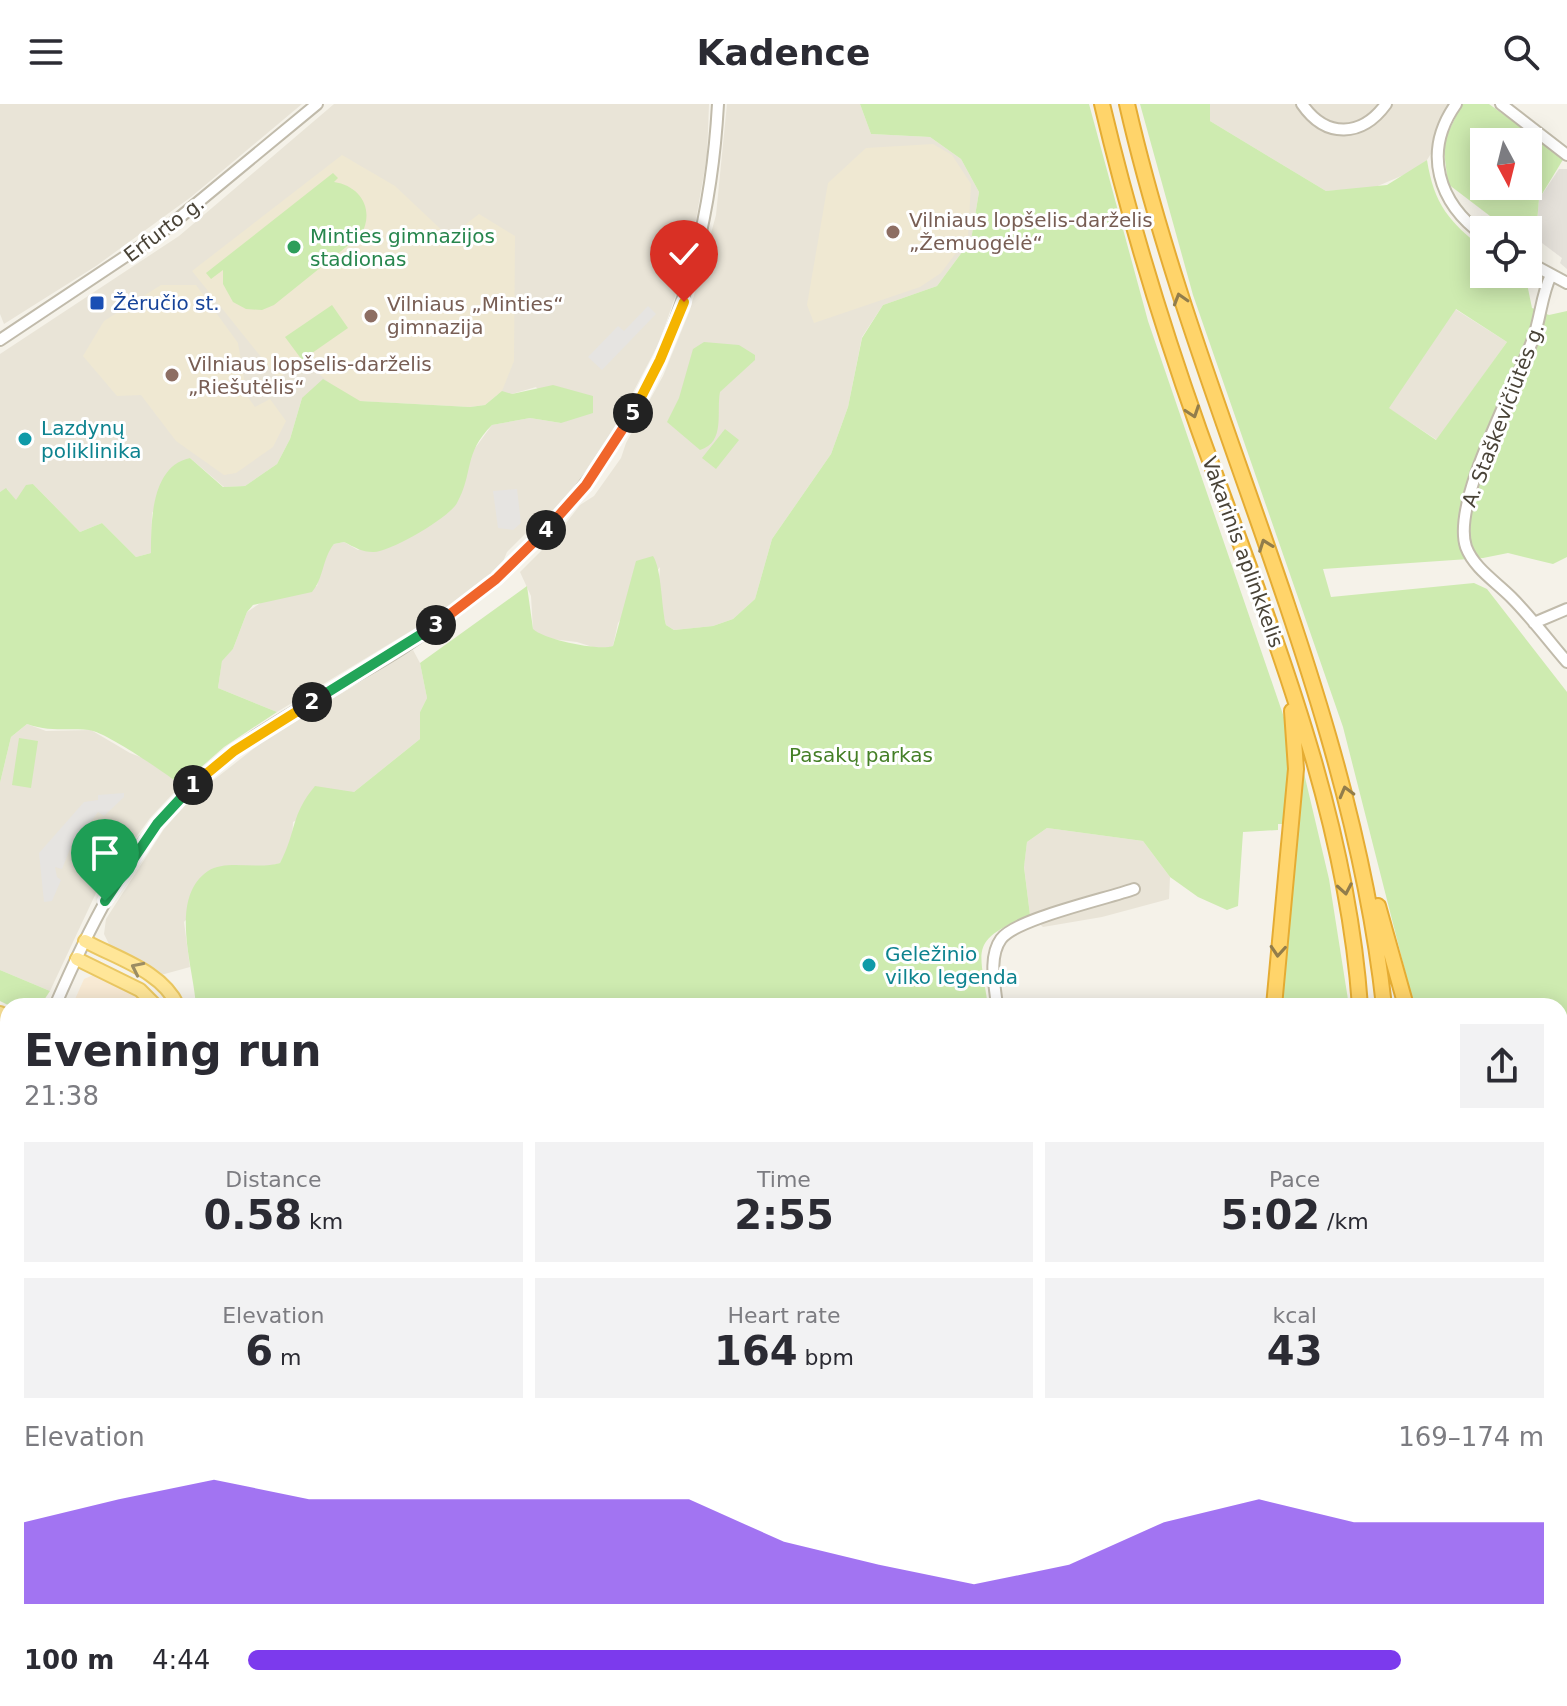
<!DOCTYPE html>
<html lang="en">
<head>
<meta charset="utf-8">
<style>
  :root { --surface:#fff; --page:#f2f2f3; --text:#2b2b33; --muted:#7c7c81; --accent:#7c3aed }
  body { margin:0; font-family:"DejaVu Sans",sans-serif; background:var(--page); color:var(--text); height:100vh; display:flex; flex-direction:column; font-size:30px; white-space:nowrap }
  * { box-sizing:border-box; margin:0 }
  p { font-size:26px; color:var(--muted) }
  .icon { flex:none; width:44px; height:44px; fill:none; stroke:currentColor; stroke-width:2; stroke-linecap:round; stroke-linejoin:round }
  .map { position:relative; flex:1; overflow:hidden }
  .side { position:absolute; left:0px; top:894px; width:1568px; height:708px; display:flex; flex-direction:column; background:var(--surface); border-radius:24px 24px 0 0; box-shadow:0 4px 20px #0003 }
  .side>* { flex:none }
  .needle { width:52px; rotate:173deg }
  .controls { position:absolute; left:1470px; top:24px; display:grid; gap:16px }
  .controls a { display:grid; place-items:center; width:72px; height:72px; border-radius:0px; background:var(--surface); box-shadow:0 4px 20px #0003; font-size:40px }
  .pin { position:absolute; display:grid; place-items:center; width:68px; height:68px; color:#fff; margin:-82px -34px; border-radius:50% 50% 50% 0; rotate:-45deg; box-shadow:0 0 8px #0007 }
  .pin .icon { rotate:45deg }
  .km { position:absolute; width:40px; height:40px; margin:-20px; border-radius:50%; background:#222; color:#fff; font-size:22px; line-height:40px; text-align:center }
  .round { display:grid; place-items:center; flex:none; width:84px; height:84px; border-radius:0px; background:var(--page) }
  .summary { display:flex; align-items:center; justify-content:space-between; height:136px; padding:0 24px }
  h1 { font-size:44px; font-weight:800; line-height:60px }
  .metrics { display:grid; grid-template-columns:repeat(3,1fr); gap:12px; height:136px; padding:8px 24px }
  .metrics div { display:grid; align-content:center; border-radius:0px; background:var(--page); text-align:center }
  .metrics b { font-size:40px; font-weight:800 }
  .metrics small { font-size:22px; font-weight:400 }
  .metrics p { font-size:22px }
  .chart { height:224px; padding:16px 24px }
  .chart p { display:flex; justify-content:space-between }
  .chart svg { width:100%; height:144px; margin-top:8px; fill:var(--accent); opacity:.7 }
  ul { padding:0 24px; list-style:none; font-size:26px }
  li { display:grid; grid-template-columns:128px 96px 1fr; align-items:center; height:60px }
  li i { height:20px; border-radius:10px; background:var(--accent) }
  header { display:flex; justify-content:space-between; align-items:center; height:104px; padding:0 24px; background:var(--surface); font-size:36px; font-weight:800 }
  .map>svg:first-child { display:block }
  .residential { fill:#e9e4d7 }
  .commercial { fill:#f8ead4 }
  .industrial { fill:#e5e1da }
  .education { fill:#efe8d2 }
  .green { fill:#ceebb0; fill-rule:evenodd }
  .parking { fill:#e6e4e1 }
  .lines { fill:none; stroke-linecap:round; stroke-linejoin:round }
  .minor-casing { stroke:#c1bbab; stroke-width:14 }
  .major-casing { stroke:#eac762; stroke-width:16 }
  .highway-casing { stroke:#e5ac33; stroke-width:18 }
  .minor { stroke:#fff; stroke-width:10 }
  .major { stroke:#ffe698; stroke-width:12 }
  .highway { stroke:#ffd46a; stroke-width:14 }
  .oneway { stroke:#927d4b }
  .oneway2 { stroke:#9b8c63 }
  .split-1-casing { stroke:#fff; stroke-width:16 }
  .split-2-casing { stroke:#fff; stroke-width:16 }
  .split-3-casing { stroke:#fff; stroke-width:16 }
  .split-4-casing { stroke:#fff; stroke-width:16 }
  .split-5-casing { stroke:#fff; stroke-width:16 }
  .split-6-casing { stroke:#fff; stroke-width:16 }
  .split-1 { stroke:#22a559; stroke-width:10 }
  .split-2 { stroke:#f5b400; stroke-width:10 }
  .split-3 { stroke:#22a559; stroke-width:10 }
  .split-4 { stroke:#f0652b; stroke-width:10 }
  .split-5 { stroke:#f0652b; stroke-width:10 }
  .split-6 { stroke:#f5b400; stroke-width:10 }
  .education-dot { fill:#8d6e63; stroke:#fff; stroke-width:3 }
  .leisure-dot { fill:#2e9e5b; stroke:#fff; stroke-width:3 }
  .transit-dot { fill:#1a4fb4; stroke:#fff; stroke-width:3 }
  .culture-dot { fill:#0f9aa8; stroke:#fff; stroke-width:3 }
  .labels { text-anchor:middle; stroke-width:6; stroke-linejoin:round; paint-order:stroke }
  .education-label { font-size:20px; fill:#785e54; stroke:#fff; text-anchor:start }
  .street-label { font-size:20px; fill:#494337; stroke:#fff }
  .leisure-label { font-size:20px; fill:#27864d; stroke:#fff; text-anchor:start }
  .transit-label { font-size:20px; fill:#164399; stroke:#fff; text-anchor:start }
  .culture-label { font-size:20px; fill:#0d838f; stroke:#fff; text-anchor:start }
  .park-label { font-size:20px; fill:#447f26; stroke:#fff }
</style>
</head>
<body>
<header><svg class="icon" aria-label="menu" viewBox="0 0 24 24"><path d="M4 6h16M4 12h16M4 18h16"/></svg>Kadence<svg class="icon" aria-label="search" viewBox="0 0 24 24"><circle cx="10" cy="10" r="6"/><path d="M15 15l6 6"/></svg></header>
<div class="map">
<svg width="1567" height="1602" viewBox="0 0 1567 1602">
  <rect width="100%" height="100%" fill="#f5f2e9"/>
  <path class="residential" d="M0,0H302L191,93L96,162L4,220L0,210Z
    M334,0H709L707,52L690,150L659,239L612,328L580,375L553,407L540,415L507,448L502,460L442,508L277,608L218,584L222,556L233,545L247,508L265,496L317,482L324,452L334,440L344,438L358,446L462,385L470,351L492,321L530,314L561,319L536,283L512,290L302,294L290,335L277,360L245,382L224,383L190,354L152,409L151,449L136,453L102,419L80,428L33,380L16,397L7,385L0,388V250L179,132Z
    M727,0H860L871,30L930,33L961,55L979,88L971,136L937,182L883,201L862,233L848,303L831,350L772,435L755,495L733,515L713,522L674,526L666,521L658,489L660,463L618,519L613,542L602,546L577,538L542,534L533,526L531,492L520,468L556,432L580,401L594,392L621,354L626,339L663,272L690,206L716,111Z
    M1210,0H1462L1427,56L1413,67L1373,84L1326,87L1210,17Z
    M1455,205L1507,238L1437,336L1388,304Z
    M413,546L420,559L427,594L420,608V635L354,688L293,718L292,737L280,759L264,764L235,761L184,818L190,863L161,871L111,844L104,830L106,815L164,725L192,693L266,635Z
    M27,620L46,627L91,626L130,649L148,656L181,681L150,714L96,789L50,887L0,866V679L11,633Z
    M1047,724L1143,737L1170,773L1169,795L1102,813L1043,823L1030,811L1024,762L1027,738Z
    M8,1138V1399L0,1404V1144Z
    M580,1594H1079L1075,1602H579Z"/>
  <path class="commercial" d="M98,869L134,887L150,902H72L84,875Z
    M376,1594H580L579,1602H376Z
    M1096,1594H1225L1222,1602H1093Z"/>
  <path class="industrial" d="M1559,65H1567V165L1560,159L1562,154L1538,136L1541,132L1537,129L1541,122L1537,118L1539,95Z"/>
  <path class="education" d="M933,40L952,51L971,80L968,133L941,169L920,183L814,219L807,201L828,79L866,44Z
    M342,51L395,82L449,133L479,110L515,132L514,257L502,287L485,301L470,303L359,297L336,285L305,257L278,274L192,167Z
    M161,181H196L238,239L247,292L255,303L270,295L286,317L273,343L236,369L224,371L176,337L141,291L117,292L83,252L104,217Z
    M959,1594H1079L1075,1602H958Z"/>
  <path class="green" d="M860,0H1089L1148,217L1289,628L1285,720H1278V726L1243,728L1238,802L1227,806L1198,793L1170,773L1143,737L1047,724L1027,738L1024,763L1030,811C968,837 980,844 988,902H196C194,864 168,794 208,767C226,755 258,766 280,759C297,727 290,712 315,682L354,688L420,635V608L427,594L420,559L527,482L533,525C545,536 599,547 613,542L636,457L653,452C662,466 661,502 666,521L674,526L713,522L733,515L755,495L772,435L831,350L848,303L862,234L883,201L937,182L971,136L979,88L961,55L930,33L871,30Z
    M1140,0H1210V17L1326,87L1387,81L1427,56C1434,100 1449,118 1484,145V170H1525L1532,204L1549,211L1567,207V453L1553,460L1508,449L1483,454L1323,465L1331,493L1474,479L1487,485L1567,588V1041L1560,1058V902H1414L1343,623L1193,191ZM1456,205L1507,238L1436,336L1389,304Z
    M1462,0H1489L1564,54L1539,95L1537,118H1512L1490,112L1448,80L1443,39ZM1484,38H1528V82H1484Z
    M333,69L338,74L334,78C361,82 375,106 361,131L274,201L262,206L246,205L233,198L223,180V166L211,175L206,169Z
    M332,201L348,224L302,256L285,233Z
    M704,238L739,241L755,251V256L720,288C716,308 726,338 700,346L667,318L679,294L693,245Z
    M323,275L360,297L470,303L485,301L502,287L512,290L553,281L593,292V309L561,319L530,314L492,321C463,350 474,368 457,399C450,413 389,449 373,448C362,448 354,443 344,438L334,440C322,455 324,474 312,488L253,501L247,508L233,545L222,557L218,584L277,608L224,643L181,681C165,669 106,628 89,626C66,624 49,628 27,620L11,633L0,679V388L6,384L16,396L26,381L33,380L80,428L102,419L136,453L151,449C151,418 151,362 190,354L223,383L245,382L277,360L290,335L302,294Z
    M725,325L739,336L716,365L702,354Z
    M19,634L38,637L31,684L12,681Z
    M1303,665L1329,775L1349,902H1281Z
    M0,866L50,887L40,902H10L0,897Z
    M1567,1228V1602H1301L1306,1594H1560V1240Z
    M8,1399V1594H195V1602H0V1404Z"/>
  <path class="parking" d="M648,202L656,210L602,266L588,253L618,222L624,227Z
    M517,385L521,419L513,426L498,424L493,387Z
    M124,689V693L104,712L98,708L70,745L62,765L55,763L57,773L61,776L52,797L44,798L39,749L84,698L98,696V691Z"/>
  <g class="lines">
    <defs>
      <path id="minor" d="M1302,0C1326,35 1362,33 1386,0
        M1456,0C1422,48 1438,99 1484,132
        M1501,0L1567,51
        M1528,158L1567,179
        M1551,171C1541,192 1541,213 1533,235C1516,281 1451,398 1466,443C1474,464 1495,477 1511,493C1531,513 1548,536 1567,558
        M0,236L162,128L317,0
        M1534,519L1567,505
        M55,902C87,828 123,754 179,695C241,629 329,591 404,543C603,414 705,237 718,0
        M997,902C995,882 988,853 1001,835C1015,815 1106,795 1134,785
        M0,1059L8,1016
        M1560,1075L1567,1058
        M1560,1174L1567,1176
        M1088,1602L1091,1594
        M1122,1602L1127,1594"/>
      <path id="major" d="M85,837C118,855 162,867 178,902
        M77,855L140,886L156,902
        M0,909L8,913
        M0,942L8,947
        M0,1111H8
        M0,1129H8
        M211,1602V1594
        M238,1602V1594
        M367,1602L368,1594"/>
      <path id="highway" d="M1102,0C1128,110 1161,219 1199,326C1266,513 1346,701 1360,902
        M1127,0C1197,306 1350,588 1384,902
        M1378,802L1406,902
        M1274,902L1296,665L1292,607
        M1252,1602L1255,1594
        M1278,1602L1281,1594
        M1297,1602L1302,1594"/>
    </defs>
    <use href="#minor" class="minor-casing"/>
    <use href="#major" class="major-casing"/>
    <use href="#highway" class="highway-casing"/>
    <use href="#minor" class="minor"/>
    <use href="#major" class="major"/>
    <use href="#highway" class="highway"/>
  </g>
  <defs><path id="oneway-chevron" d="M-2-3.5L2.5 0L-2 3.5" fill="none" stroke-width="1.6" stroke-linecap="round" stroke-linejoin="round" transform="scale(2)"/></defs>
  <g class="oneway">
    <use href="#oneway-chevron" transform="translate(1180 195) rotate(-107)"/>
    <use href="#oneway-chevron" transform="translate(1193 308) rotate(71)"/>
    <use href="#oneway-chevron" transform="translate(1265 441) rotate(-110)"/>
    <use href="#oneway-chevron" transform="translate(1346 688) rotate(-105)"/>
    <use href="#oneway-chevron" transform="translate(1345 785) rotate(80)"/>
    <use href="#oneway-chevron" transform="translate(1278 847) rotate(94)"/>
  </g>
  <use class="oneway2" href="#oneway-chevron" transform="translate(137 864) rotate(-154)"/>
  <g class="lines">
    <defs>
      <path id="split-1" d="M105,797L157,720L193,681"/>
      <path id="split-2" d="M193,681L234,647L312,598"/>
      <path id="split-3" d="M312,598L436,521"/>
      <path id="split-4" d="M436,521L496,475L546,426"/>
      <path id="split-5" d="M546,426L586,381L633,309"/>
      <path id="split-6" d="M633,309L660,256L684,198"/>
    </defs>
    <use href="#split-1" class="split-1-casing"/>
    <use href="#split-2" class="split-2-casing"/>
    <use href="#split-3" class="split-3-casing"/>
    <use href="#split-4" class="split-4-casing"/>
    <use href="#split-5" class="split-5-casing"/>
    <use href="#split-6" class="split-6-casing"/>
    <use href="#split-1" class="split-1"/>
    <use href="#split-2" class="split-2"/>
    <use href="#split-3" class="split-3"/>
    <use href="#split-4" class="split-4"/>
    <use href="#split-5" class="split-5"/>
    <use href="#split-6" class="split-6"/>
  </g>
  <g class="education-dot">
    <circle cx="893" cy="128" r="8"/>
    <circle cx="371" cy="212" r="8"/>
    <circle cx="172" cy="271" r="8"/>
  </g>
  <circle class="leisure-dot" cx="294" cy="143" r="8"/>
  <rect class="transit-dot" x="89" y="191" width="16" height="16" rx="4"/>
  <g class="culture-dot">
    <circle cx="25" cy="335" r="8"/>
    <circle cx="869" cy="861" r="8"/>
  </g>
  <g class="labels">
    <g class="education-label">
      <text x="909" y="123">Vilniaus lopšelis-darželis<tspan x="909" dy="23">„Žemuogėlė“</tspan></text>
      <text x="387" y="207">Vilniaus „Minties“<tspan x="387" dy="23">gimnazija</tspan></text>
      <text x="188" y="267">Vilniaus lopšelis-darželis<tspan x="188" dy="23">„Riešutėlis“</tspan></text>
    </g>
    <g class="street-label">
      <text transform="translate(164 125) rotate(-37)" y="7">Erfurto g.</text>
      <text transform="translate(1503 311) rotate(-69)" y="7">A. Staškevičiūtės g.</text>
      <text transform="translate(1243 448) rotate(70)" y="7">Vakarinis aplinkkelis</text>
    </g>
    <g class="leisure-label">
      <text x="310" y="139">Minties gimnazijos<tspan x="310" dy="23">stadionas</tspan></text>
    </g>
    <g class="transit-label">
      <text x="113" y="206">Žėručio st.</text>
    </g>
    <g class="culture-label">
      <text x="41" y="331">Lazdynų<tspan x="41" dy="23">poliklinika</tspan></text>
      <text x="885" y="857">Geležinio<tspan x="885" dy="23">vilko legenda</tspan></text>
    </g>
    <g class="park-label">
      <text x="861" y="658">Pasakų parkas</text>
    </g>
  </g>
</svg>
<div class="controls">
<a><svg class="needle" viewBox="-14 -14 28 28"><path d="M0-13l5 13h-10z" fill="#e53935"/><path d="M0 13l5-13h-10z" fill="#7c7c81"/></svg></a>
<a><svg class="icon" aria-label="locate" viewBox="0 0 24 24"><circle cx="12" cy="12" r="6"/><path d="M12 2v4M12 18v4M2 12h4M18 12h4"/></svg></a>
</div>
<div class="pin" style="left:105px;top:797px;background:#1e9e55"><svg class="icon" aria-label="arrive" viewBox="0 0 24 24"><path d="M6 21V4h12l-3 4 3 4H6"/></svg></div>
<div class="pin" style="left:684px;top:198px;background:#d93025"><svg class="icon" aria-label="check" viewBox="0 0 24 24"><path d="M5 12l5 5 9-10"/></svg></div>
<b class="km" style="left:193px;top:681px">1</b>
<b class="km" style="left:312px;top:598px">2</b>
<b class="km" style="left:436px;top:521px">3</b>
<b class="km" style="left:546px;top:426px">4</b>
<b class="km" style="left:633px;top:309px">5</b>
<section class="side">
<div class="summary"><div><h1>Evening run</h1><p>21:38</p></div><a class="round"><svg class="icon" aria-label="share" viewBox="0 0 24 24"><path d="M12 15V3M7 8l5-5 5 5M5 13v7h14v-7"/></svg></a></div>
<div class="metrics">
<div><p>Distance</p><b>0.58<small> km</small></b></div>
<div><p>Time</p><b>2:55</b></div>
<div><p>Pace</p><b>5:02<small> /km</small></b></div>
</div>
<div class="metrics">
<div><p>Elevation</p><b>6<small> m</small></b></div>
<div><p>Heart rate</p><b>164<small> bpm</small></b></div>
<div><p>kcal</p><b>43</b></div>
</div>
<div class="chart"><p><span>Elevation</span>169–174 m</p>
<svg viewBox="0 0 160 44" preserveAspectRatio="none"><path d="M0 44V19L10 12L20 6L30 12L40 12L50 12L60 12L70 12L80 25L90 32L100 38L110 32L120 19L130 12L140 19L150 19L160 19V44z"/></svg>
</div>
<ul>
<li><b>100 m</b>4:44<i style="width:89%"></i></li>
</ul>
</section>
</div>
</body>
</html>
